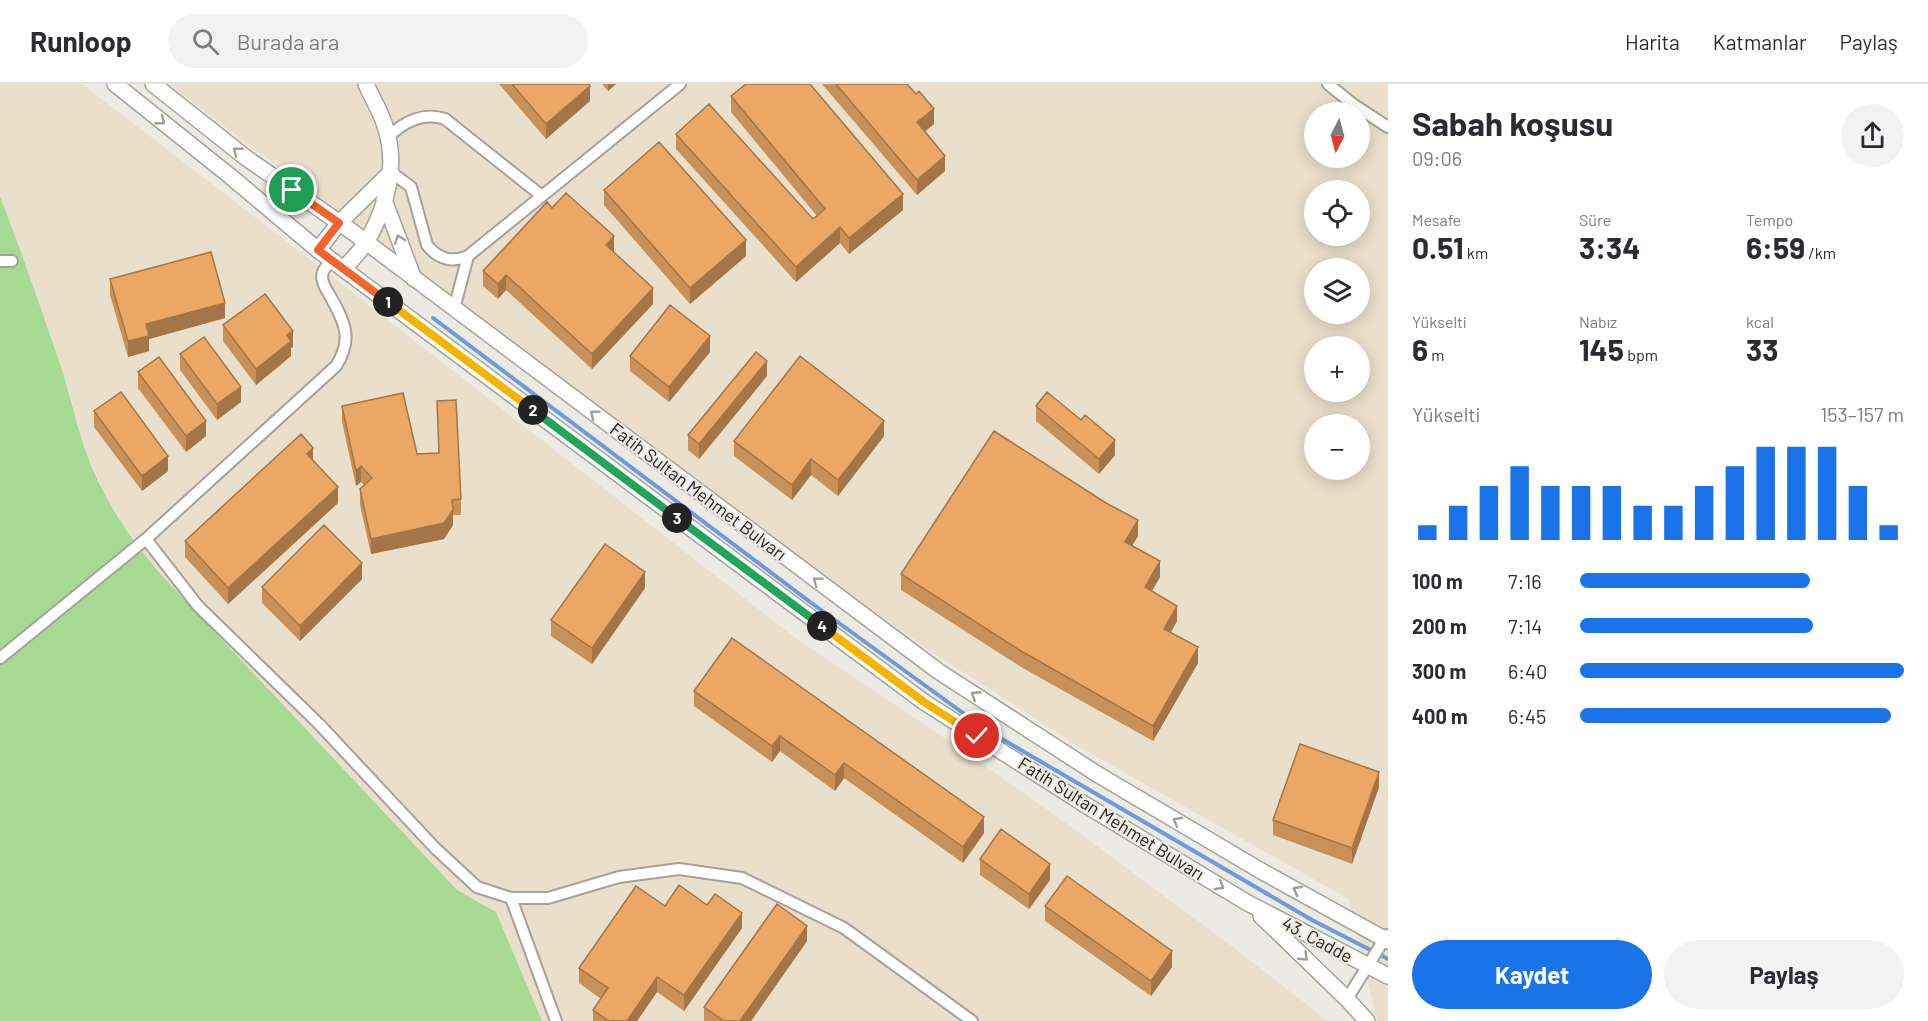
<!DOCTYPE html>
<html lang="tr">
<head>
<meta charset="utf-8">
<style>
  :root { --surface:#fff; --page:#f2f2f3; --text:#2b2b33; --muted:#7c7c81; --line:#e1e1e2; --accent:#1a73e8 }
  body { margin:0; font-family:Barlow,sans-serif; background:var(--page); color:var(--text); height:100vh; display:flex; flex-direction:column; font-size:22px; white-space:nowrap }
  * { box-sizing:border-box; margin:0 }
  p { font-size:20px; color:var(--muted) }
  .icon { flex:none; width:33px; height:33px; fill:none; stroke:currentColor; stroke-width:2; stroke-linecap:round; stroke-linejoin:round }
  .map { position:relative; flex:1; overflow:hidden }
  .drawer { display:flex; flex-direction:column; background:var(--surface); width:540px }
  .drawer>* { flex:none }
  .needle { width:39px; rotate:186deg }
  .controls { position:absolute; left:1304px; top:18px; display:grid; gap:12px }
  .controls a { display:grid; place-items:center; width:66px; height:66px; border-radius:50%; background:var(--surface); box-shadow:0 3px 15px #0003; font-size:30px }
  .pin { position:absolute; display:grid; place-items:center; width:51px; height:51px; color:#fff; margin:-26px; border:3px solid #fff; border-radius:50%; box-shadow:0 2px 6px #0007 }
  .km { position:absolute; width:30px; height:30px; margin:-15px; border-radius:50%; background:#222; color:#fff; font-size:16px; line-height:30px; text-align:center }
  .round { display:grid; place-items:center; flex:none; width:63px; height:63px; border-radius:32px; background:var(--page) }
  .headline { display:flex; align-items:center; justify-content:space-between; height:102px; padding:0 24px }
  h1 { font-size:33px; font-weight:700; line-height:45px }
  .figures { display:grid; grid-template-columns:repeat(3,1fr); gap:9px; height:102px; padding:6px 24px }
  .figures div { display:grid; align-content:center }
  .figures b { font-size:30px; font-weight:700 }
  .figures small { font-size:16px; font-weight:400 }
  .figures p { font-size:16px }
  .chart { height:168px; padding:12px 24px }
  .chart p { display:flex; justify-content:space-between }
  .chart svg { width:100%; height:108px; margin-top:6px; stroke:var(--accent); stroke-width:6 }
  .button { display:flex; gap:12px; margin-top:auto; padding:12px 24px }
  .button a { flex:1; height:69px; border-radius:36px; background:var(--accent); color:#fff; font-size:24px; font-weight:700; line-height:69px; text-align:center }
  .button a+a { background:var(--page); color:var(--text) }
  ul { padding:0 24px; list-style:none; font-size:20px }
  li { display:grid; grid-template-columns:96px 72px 1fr; align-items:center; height:45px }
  li i { height:15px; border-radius:8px; background:var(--accent) }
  header { display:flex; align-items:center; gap:36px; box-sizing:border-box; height:84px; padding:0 30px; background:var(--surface); border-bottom:2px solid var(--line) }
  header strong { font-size:28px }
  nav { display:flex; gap:33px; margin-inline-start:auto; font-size:21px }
  .search { width:420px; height:54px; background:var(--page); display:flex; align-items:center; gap:15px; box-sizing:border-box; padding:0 21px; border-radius:33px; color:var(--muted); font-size:22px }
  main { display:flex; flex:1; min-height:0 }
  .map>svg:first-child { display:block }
  .industrial { fill:#eadfca; fill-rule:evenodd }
  .green { fill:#a6d991 }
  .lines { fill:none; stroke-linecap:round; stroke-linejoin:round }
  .stream { stroke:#6d99de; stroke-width:4 }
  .street-casing { stroke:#a4a29b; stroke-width:14 }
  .secondary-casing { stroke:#a4a29b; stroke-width:18 }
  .street { stroke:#fff; stroke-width:10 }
  .secondary { stroke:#fff; stroke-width:15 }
  .wall { fill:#c99058 }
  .shaded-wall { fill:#a47547 }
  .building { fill:#eaa766; stroke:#a47547; stroke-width:1.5 }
  .oneway { stroke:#9d9d9c }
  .split-1-casing { stroke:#fff; stroke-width:12 }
  .split-2-casing { stroke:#fff; stroke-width:12 }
  .split-3-casing { stroke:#fff; stroke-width:12 }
  .split-4-casing { stroke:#fff; stroke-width:12 }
  .split-5-casing { stroke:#fff; stroke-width:12 }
  .split-1 { stroke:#f0652b; stroke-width:8 }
  .split-2 { stroke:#f5b400; stroke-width:8 }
  .split-3 { stroke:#22a559; stroke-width:8 }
  .split-4 { stroke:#22a559; stroke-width:8 }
  .split-5 { stroke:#f5b400; stroke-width:8 }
  .labels { text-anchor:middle; stroke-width:4.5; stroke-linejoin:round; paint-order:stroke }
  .street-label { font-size:18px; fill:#262522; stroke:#eceae3 }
</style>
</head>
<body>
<header>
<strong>Runloop</strong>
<div class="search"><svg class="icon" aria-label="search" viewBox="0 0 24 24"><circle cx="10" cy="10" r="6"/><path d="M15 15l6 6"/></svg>Burada ara</div>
<nav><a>Harita</a><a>Katmanlar</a><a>Paylaş</a></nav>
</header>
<main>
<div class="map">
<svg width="1388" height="937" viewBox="0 0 1388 937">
  <rect width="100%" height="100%" fill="#eceae3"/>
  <path class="industrial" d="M0,0H82L365,218L794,553L977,676L1067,740L1229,860L1328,937H542L496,828L457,806L165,495L148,476L119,435L106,413L87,370L69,308L42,226L0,112Z
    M169,0H1388V937H1377L1349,815L1079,663L932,568L809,481L627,346L490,240L254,65ZM1314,28H1359V74H1314ZM1314,106H1359V152H1314ZM1314,184H1359V230H1314ZM1314,262H1359V308H1314ZM1314,340H1359V386H1314Z"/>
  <path class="green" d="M0,112C22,170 43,229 63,289C71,315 77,342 86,368C103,416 132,458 165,495L457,806L496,828L542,937H0Z"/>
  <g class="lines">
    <path class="stream" d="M433,234L810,518L985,645L1312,836L1388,875"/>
    <defs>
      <path id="street" d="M1328,0L1354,21L1388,43
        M388,53C405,37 423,28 445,35L542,112
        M391,88L411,103L427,161C438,175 452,179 468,172
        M0,177H12
        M454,225L468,172L680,0
        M146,455L198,522L319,640L435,764L477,803L511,814H548L619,793L679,785L742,794L844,844L972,937
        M0,574L146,455L336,282C354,254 344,237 329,210C325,204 320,195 323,188C324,184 329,180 331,177
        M511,814L556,937
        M1347,915L1387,851"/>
      <path id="secondary" d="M115,0L230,92L318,166L924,618L1084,720L1246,818L1388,892
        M153,0L245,73L354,149L938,587L1097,690L1263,788L1388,857
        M384,116L414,195
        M318,166L339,139L391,88
        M344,185C351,176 361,167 367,157C387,122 398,81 385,42C381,28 372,14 366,0
        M1261,832L1347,915L1367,937"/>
    </defs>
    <use href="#street" class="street-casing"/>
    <use href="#secondary" class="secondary-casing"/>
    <use href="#street" class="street"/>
    <use href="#secondary" class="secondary"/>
  </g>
  <path class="wall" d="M499,0H589L590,17L546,55Z
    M602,0H616L608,7Z
    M822,0H907L934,40L925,47L945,87L917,111Z
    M731,12L903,126L849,170L840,159L796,198L676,65V50L813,135L817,132L731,28Z
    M604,106L746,172L690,220L604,121Z
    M552,124L653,220L592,285L506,206L498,215L483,202V187Z
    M110,195L225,234L149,255V267L128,273L110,211Z
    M223,241L293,263L291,264V272L256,301L223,257Z
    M710,268L669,318L630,287V272Z
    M180,270L241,318L217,336L180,286Z
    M138,288L206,352L186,368L138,304Z
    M767,292L699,375L688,366V351Z
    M437,317L461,415V431H453V441L444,455L371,470L360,421V405L364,401L361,398L356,402L342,338V322L417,370L439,369Z
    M1036,322L1115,371L1099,390L1036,337Z
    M94,327L168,387L142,407L94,343Z
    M884,352L838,412L811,391L792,416L734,372V357Z
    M313,376L338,419L228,520L185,473V457Z
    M1138,452L1132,462L1160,493L1152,507L1177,537L1171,548L1198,579L1153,657L1021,583L901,506V490Z
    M362,495L300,557L262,519V503Z
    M645,504L592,580L551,552V536Z
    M732,554L984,749L963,779L844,694L835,707L780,667L772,678L694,622V607Z
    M1379,703L1352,780L1273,751V736Z
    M980,775L1050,796L1029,825L980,791Z
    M665,822L742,844L684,927L657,908L637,937H593V926L601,915L579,899V884Z
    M1045,822L1172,883L1151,912L1045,837Z
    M807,857L751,937H704V923Z"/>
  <path class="shaded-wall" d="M608,0H616L608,7Z
    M590,2V17L546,55V40Z
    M934,25V40L917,54V38Z
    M945,72V87L917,111V96Z
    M903,110V126L849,170V154Z
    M840,143V159L796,198V183Z
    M614,152V168L606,161Z
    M746,156V172L690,220V204Z
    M506,191V206L498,215V200Z
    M653,204V220L592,285V270Z
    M225,219V234L149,255V267L128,273V257L146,240Z
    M293,247V263L291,264V272L256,301V285L287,251Z
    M710,252V268L669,318V303Z
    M767,277V292L699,375V360Z
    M241,303V318L217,336V320Z
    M206,337V352L186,368V352Z
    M884,337V352L838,412V396Z
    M1115,356V371L1099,390V375Z
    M313,364V379L307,370Z
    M168,372V387L142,407V392Z
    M811,375V391L792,416V401Z
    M361,382V398L356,402V387Z
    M338,403V419L228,520V504Z
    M453,426V441L444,455L371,470V455Z
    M1138,436V452L1125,473V458Z
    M1160,477V493L1145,519V503Z
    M362,479V495L300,557V542Z
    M645,488V504L592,580V564Z
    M1177,522V537L1164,560V545Z
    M1198,563V579L1153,657V642Z
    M780,652V667L772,678V662Z
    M844,679V694L835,707V691Z
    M1379,688V703L1352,780V764Z
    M984,733V749L963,779V763Z
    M1050,780V796L1029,825V810Z
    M742,829V844L684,927V911Z
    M807,842V857L751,937H740Z
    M1172,867V883L1151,912V897Z
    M657,893V908L637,937H627Z"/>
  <path class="building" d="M512,0H589L590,2L546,40Z
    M746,0H810L903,110L849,154L840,143L796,183L676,50L709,20L813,135L825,125L731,12Z
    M836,0H907L916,10L919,7L934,25L917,38L945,72L917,96Z
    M659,58L746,156L690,204L604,106Z
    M566,109L614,152L606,161L653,204L592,270L506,191L498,200L483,187L547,118L552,124Z
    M211,168L225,219L146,240L149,252L128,257L110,195Z
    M265,210L293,247L287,251L291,257L256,285L223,241Z
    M670,221L710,252L669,303L630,272Z
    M204,253L241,303L217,320L180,270Z
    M756,268L767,277L699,360L688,351Z
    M800,272L884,337L838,396L811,375L792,401L734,357Z
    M159,273L206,337L186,352L138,288Z
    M121,308L168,372L142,392L94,327Z
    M1047,308L1081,336L1085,331L1115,356L1099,375L1036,322Z
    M403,309L417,370L439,369L437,317L456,316L461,415L452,416L453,426L444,439L371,455L360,405L372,394L361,382L356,387L342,322Z
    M994,347L1106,419L1138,436L1125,458L1160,477L1145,503L1177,522L1164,545L1198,563L1153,642L1021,567L901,490Z
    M301,350L313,364L307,370L338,403L228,504L185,457Z
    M324,441L362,479L300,542L262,503Z
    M605,460L645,488L592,564L551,536Z
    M732,554L984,733L963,763L844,679L835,691L780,652L772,662L694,607Z
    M1300,660L1379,688L1352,764L1273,736Z
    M1001,745L1050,780L1029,810L980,775Z
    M1067,792L1172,867L1151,897L1045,822Z
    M679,801L707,821L715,810L742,829L684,911L657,893L627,937H609L593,926L608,904L579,884L636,802L665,822Z
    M777,820L807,842L740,937H724L704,923Z"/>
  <defs><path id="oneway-chevron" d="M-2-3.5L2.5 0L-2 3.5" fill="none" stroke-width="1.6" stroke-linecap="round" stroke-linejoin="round" transform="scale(1.5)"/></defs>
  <g class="oneway">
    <use href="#oneway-chevron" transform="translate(161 37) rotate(39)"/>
    <use href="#oneway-chevron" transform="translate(237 67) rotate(-142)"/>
    <use href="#oneway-chevron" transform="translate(399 155) rotate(-110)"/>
    <use href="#oneway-chevron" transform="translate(594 330) rotate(-143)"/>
    <use href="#oneway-chevron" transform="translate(817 497) rotate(-143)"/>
    <use href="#oneway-chevron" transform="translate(975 611) rotate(-147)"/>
    <use href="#oneway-chevron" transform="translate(1177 737) rotate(-150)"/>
    <use href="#oneway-chevron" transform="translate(1220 802) rotate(31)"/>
    <use href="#oneway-chevron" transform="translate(1297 806) rotate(-152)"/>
    <use href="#oneway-chevron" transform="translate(1304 873) rotate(44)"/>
  </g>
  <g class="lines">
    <defs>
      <path id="split-1" d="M292,106L339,139L318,166L388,218"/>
      <path id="split-2" d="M388,218L533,326"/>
      <path id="split-3" d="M533,326L677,434"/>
      <path id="split-4" d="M677,434L822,542"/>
      <path id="split-5" d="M822,542L924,618L977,652"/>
    </defs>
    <use href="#split-1" class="split-1-casing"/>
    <use href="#split-2" class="split-2-casing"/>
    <use href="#split-3" class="split-3-casing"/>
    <use href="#split-4" class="split-4-casing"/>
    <use href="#split-5" class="split-5-casing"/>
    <use href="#split-1" class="split-1"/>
    <use href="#split-2" class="split-2"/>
    <use href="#split-3" class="split-3"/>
    <use href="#split-4" class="split-4"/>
    <use href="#split-5" class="split-5"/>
  </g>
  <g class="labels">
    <g class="street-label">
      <text transform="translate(698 408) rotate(37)" y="6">Fatih Sultan Mehmet Bulvarı</text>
      <text transform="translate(1111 735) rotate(32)" y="6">Fatih Sultan Mehmet Bulvarı</text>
      <text transform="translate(1317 856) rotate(28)" y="6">43. Cadde</text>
    </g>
  </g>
</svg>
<div class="controls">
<a><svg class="needle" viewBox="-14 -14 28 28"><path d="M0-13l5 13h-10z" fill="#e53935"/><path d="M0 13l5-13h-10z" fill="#7c7c81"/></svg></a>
<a><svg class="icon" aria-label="locate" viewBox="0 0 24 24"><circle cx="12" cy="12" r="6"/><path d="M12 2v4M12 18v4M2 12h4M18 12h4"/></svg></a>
<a><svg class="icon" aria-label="layers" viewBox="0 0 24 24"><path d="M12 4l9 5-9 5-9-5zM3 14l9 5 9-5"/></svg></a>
<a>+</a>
<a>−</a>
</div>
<div class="pin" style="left:292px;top:106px;background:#1e9e55"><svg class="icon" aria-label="arrive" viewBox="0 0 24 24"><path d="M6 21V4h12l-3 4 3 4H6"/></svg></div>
<div class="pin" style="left:977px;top:652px;background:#d93025"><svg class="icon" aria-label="check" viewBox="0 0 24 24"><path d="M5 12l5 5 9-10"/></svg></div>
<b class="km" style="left:388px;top:218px">1</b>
<b class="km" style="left:533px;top:326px">2</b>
<b class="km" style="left:677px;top:434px">3</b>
<b class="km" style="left:822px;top:542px">4</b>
</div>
<section class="drawer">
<div class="headline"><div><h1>Sabah koşusu</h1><p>09:06</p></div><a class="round"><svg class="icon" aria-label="share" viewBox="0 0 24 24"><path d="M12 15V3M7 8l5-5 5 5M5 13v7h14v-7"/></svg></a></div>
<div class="figures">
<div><p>Mesafe</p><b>0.51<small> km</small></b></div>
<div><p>Süre</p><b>3:34</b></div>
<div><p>Tempo</p><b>6:59<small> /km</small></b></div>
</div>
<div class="figures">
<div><p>Yükselti</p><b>6<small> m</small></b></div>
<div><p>Nabız</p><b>145<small> bpm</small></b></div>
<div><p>kcal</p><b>33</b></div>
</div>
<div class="chart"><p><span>Yükselti</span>153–157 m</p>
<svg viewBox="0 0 160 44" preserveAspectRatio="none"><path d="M5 44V38M15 44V30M25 44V22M35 44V14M45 44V22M55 44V22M65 44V22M75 44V30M85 44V30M95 44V22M105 44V14M115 44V6M125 44V6M135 44V6M145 44V22M155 44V38"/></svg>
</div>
<ul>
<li><b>100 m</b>7:16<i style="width:71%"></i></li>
<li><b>200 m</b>7:14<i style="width:72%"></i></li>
<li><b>300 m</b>6:40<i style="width:100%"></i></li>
<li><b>400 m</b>6:45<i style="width:96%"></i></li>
</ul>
<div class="button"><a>Kaydet</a><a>Paylaş</a></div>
</section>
</main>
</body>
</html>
